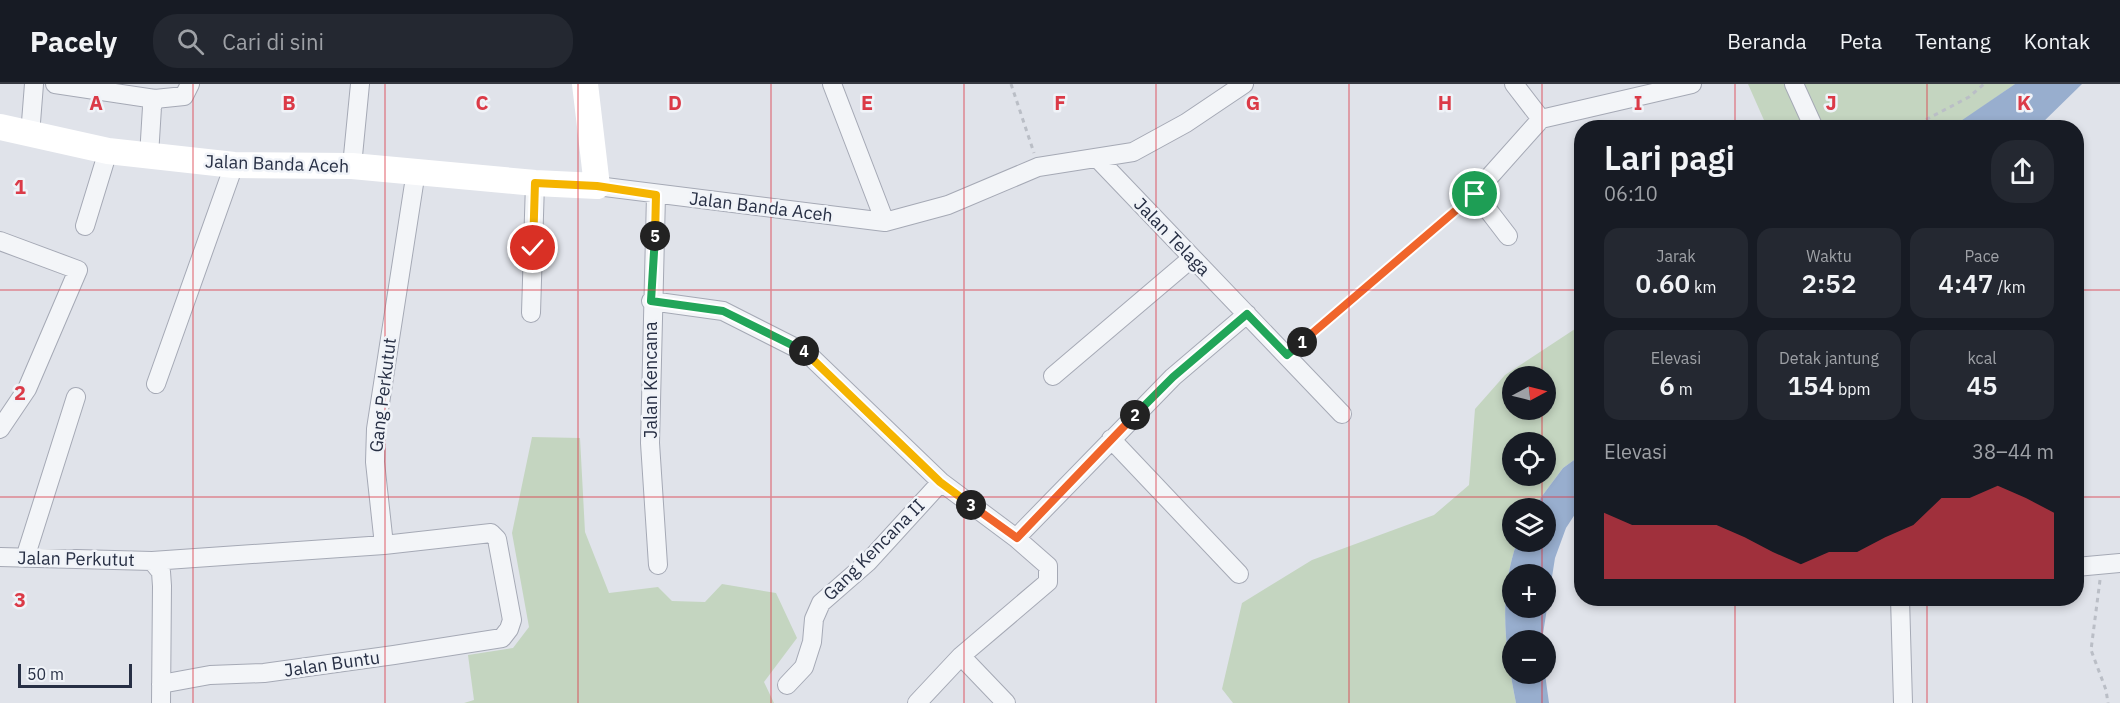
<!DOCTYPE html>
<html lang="id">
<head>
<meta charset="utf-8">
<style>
  :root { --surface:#171b24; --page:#242831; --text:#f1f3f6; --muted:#9ea1a6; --line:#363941; --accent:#db3a47 }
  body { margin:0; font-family:"IBM Plex Sans",sans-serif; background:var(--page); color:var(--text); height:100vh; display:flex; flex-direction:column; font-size:22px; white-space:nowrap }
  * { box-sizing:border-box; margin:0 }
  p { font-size:20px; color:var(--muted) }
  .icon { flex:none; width:33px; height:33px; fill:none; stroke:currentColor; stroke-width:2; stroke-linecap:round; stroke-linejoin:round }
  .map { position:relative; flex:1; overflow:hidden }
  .drawer { position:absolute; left:1574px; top:36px; width:510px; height:486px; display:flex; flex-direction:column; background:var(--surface); border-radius:24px; box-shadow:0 3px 9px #0003 }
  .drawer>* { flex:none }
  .needle { width:39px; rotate:83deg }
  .buttons { position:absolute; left:1502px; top:282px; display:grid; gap:12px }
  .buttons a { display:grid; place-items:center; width:54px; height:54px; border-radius:50%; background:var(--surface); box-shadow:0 3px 9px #0003; font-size:30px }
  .scale { position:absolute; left:18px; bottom:15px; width:114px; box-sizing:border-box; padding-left:6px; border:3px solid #272f44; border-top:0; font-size:16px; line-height:21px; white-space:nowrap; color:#272f44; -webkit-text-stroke:4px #f0f3f8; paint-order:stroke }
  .pin { position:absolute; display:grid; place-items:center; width:51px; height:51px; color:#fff; margin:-26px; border:3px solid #fff; border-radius:50%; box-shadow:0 2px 6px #0007 }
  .km { position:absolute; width:30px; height:30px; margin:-15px; border-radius:50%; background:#222; color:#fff; font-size:16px; line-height:30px; text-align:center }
  .round { display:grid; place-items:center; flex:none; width:63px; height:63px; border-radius:24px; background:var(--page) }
  .summary { display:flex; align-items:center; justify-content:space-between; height:102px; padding:0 30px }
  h1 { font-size:33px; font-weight:600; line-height:45px }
  .stats { display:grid; grid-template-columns:repeat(3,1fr); gap:9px; height:102px; padding:6px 30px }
  .stats div { display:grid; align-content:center; border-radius:15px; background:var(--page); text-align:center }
  .stats b { font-size:26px; font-weight:600 }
  .stats small { font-size:16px; font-weight:400 }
  .stats p { font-size:16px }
  .chart { height:168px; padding:12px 30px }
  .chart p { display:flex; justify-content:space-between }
  .chart svg { width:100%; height:108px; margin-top:6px; fill:var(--accent); opacity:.7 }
  header { display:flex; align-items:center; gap:36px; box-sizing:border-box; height:84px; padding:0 30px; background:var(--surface); border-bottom:2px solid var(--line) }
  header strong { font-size:28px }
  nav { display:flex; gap:33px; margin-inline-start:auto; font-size:21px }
  .search { width:420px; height:54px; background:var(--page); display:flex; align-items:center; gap:15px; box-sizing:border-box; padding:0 21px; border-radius:24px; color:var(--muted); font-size:22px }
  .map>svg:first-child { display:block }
  .green { fill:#c4d5c0; fill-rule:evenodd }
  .water { fill:#98aece; fill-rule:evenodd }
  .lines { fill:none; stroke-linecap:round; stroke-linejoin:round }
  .street-casing { stroke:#a5a9b5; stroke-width:20 }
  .path { stroke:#babec6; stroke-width:3; stroke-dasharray:4.5 4.5; stroke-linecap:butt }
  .street { stroke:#f3f5f8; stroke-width:18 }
  .secondary { stroke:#fff; stroke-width:26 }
  .split-1-casing { stroke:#fff; stroke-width:12 }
  .split-2-casing { stroke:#fff; stroke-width:12 }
  .split-3-casing { stroke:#fff; stroke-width:12 }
  .split-4-casing { stroke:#fff; stroke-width:12 }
  .split-5-casing { stroke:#fff; stroke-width:12 }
  .split-6-casing { stroke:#fff; stroke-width:12 }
  .split-1 { stroke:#f0652b; stroke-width:8 }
  .split-2 { stroke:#22a559; stroke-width:8 }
  .split-3 { stroke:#f0652b; stroke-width:8 }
  .split-4 { stroke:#f5b400; stroke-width:8 }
  .split-5 { stroke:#22a559; stroke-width:8 }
  .split-6 { stroke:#f5b400; stroke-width:8 }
  .grid { fill:none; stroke:#db3a47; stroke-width:1.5; stroke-opacity:0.55 }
  .labels { text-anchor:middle; stroke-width:5; stroke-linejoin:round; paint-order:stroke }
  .street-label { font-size:18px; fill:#272f44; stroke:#f0f3f8 }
  .grid-label { font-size:20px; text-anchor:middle; font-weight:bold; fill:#db3a47; stroke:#f0f3f8; stroke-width:5; stroke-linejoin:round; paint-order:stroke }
</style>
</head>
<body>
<header>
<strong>Pacely</strong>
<div class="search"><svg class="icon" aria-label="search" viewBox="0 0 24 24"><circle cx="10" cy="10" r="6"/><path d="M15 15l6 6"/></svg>Cari di sini</div>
<nav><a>Beranda</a><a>Peta</a><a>Tentang</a><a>Kontak</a></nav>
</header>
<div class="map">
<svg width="2120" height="619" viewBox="0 0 2120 619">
  <rect width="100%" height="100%" fill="#e0e3ea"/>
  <path class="green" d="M1748,0H2015L1952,44L1767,43Z
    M1581,241V371L1563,384L1533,424H1512V458H1517C1498,513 1505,563 1516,619H1233L1222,605L1242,519L1312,476L1434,431L1469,401L1475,325L1505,291ZM1512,292H1545V326H1512ZM1512,358H1545V392H1512Z
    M532,353L580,354L585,448L609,509L658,503L672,517L705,518L722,500L776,509L797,554L764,598L774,619H464L474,616L468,571L513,564L529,543L512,449Z"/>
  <path class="water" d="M2015,0H2082L2038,43H1952Z
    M1581,371V421L1566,444L1555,474L1542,556H1512V590H1545L1549,619H1516C1505,563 1498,513 1517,458H1545V424H1533L1563,384ZM1512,490H1545V524H1512Z"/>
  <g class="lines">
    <defs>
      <path id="street" d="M55,0L155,15
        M832,0L885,138
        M1514,0L1541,35
        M1794,0L1814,44
        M30,51L34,0
        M149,72L152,23L155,15L184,12L190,0
        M1098,75L1342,330
        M352,82L360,0
        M597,102L885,138L948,121L1038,83L1133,68L1186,39L1244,0
        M656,111L650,359L658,481
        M85,142L108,67
        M1508,152L1475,109L1541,35L1692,0
        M0,157L78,186L27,305L0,345
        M651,217L723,227L808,270L941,398L1016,454L1048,482V498L961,572L917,619
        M531,229L535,99
        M1053,292L1192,174
        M156,300L234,81
        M1111,355L1239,490
        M1016,454L1173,293L1247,230
        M0,473L152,477L384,461
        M25,474L76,313
        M152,477L161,488L162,502L161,619
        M2076,483L2120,479
        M1900,514L1903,619
        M961,572L1006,619
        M161,600L210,591L264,589L394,571L502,554L509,545L512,536L497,455L491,449L384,461L375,378L376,345L416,87
        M787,601L804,583L812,558L814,535L821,519L868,478L941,398"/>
    </defs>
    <use href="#street" class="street-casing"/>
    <path class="path" d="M1011,0L1034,69
      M1910,44L1969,13L1984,0
      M1299,261L1464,118
      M2100,496L2091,566L2106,606L2108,619"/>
    <use href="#street" class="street"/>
    <path class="secondary" d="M0,43L108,67L234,81L352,82L535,99L597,102L585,0"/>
  </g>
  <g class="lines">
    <defs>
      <path id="split-1" d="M1302,258L1475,110"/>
      <path id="split-2" d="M1135,331L1173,293L1247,230L1287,271L1302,258"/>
      <path id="split-3" d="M971,421L1017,454L1135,331"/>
      <path id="split-4" d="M804,267L940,398L971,421"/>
      <path id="split-5" d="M655,152L651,217L723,227L804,267"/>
      <path id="split-6" d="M533,164L535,99L597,102L656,111L655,152"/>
    </defs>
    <use href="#split-1" class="split-1-casing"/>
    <use href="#split-2" class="split-2-casing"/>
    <use href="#split-3" class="split-3-casing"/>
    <use href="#split-4" class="split-4-casing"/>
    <use href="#split-5" class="split-5-casing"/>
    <use href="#split-6" class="split-6-casing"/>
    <use href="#split-1" class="split-1"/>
    <use href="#split-2" class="split-2"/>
    <use href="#split-3" class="split-3"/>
    <use href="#split-4" class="split-4"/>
    <use href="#split-5" class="split-5"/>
    <use href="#split-6" class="split-6"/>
  </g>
  <path class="grid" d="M193,0V619M385,0V619M578,0V619M771,0V619M964,0V619M1156,0V619M1349,0V619M1542,0V292M1735,0V44M1927,0V44M0,206H1581M2076,206H2120M1542,326V358M1542,392V424M0,413H1581M2076,413H2120M1542,458V490M1735,514V619M1927,514V619M1542,524V556M1542,590V619"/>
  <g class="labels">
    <g class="street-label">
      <text transform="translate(277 80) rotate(2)" y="6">Jalan Banda Aceh</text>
      <text transform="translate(761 123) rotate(7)" y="6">Jalan Banda Aceh</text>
      <text transform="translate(1172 153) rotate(46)" y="6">Jalan Telaga</text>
      <text transform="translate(651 296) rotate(-90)" y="6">Jalan Kencana</text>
      <text transform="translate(383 311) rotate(-83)" y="6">Gang Perkutut</text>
      <text transform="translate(874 466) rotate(-45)" y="6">Gang Kencana II</text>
      <text transform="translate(76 475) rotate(1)" y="6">Jalan Perkutut</text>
      <text transform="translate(332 580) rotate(-8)" y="6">Jalan Buntu</text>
    </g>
  </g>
  <g class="grid-label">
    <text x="96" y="26">A</text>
    <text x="289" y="26">B</text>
    <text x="482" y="26">C</text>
    <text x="675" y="26">D</text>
    <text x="867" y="26">E</text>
    <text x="1060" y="26">F</text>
    <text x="1253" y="26">G</text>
    <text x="1445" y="26">H</text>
    <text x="1638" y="26">I</text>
    <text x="1831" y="26">J</text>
    <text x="2024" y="26">K</text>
    <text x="20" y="110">1</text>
    <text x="20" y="316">2</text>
    <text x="20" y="523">3</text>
  </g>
</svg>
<div class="buttons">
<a><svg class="needle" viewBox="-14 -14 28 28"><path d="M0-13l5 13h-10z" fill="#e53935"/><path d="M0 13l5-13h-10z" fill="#9ea1a6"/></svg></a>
<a><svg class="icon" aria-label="locate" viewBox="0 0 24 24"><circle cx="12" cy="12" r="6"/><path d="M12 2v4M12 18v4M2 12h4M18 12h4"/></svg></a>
<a><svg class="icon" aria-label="layers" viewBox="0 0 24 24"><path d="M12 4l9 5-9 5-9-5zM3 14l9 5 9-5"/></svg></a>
<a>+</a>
<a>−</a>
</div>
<div class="scale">50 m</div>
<div class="pin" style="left:1475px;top:110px;background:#1e9e55"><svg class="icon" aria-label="arrive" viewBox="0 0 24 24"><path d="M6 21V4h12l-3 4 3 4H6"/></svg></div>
<div class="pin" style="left:533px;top:164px;background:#d93025"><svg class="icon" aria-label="check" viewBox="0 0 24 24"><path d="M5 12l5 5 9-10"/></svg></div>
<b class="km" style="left:1302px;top:258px">1</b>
<b class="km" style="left:1135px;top:331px">2</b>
<b class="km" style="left:971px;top:421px">3</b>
<b class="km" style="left:804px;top:267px">4</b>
<b class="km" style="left:655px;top:152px">5</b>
<section class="drawer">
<div class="summary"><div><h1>Lari pagi</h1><p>06:10</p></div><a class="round"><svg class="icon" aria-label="share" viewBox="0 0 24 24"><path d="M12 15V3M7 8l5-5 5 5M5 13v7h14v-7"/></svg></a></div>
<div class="stats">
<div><p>Jarak</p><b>0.60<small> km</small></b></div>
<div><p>Waktu</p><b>2:52</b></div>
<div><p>Pace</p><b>4:47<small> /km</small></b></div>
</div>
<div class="stats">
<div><p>Elevasi</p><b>6<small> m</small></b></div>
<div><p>Detak jantung</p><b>154<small> bpm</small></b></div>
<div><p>kcal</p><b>45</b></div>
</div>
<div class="chart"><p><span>Elevasi</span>38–44 m</p>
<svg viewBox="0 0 160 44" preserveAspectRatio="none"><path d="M0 44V17L10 22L20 22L30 22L40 22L50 27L60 33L70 38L80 33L90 33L100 27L110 22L120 11L130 11L140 6L150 11L160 17V44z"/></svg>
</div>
</section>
</div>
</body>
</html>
